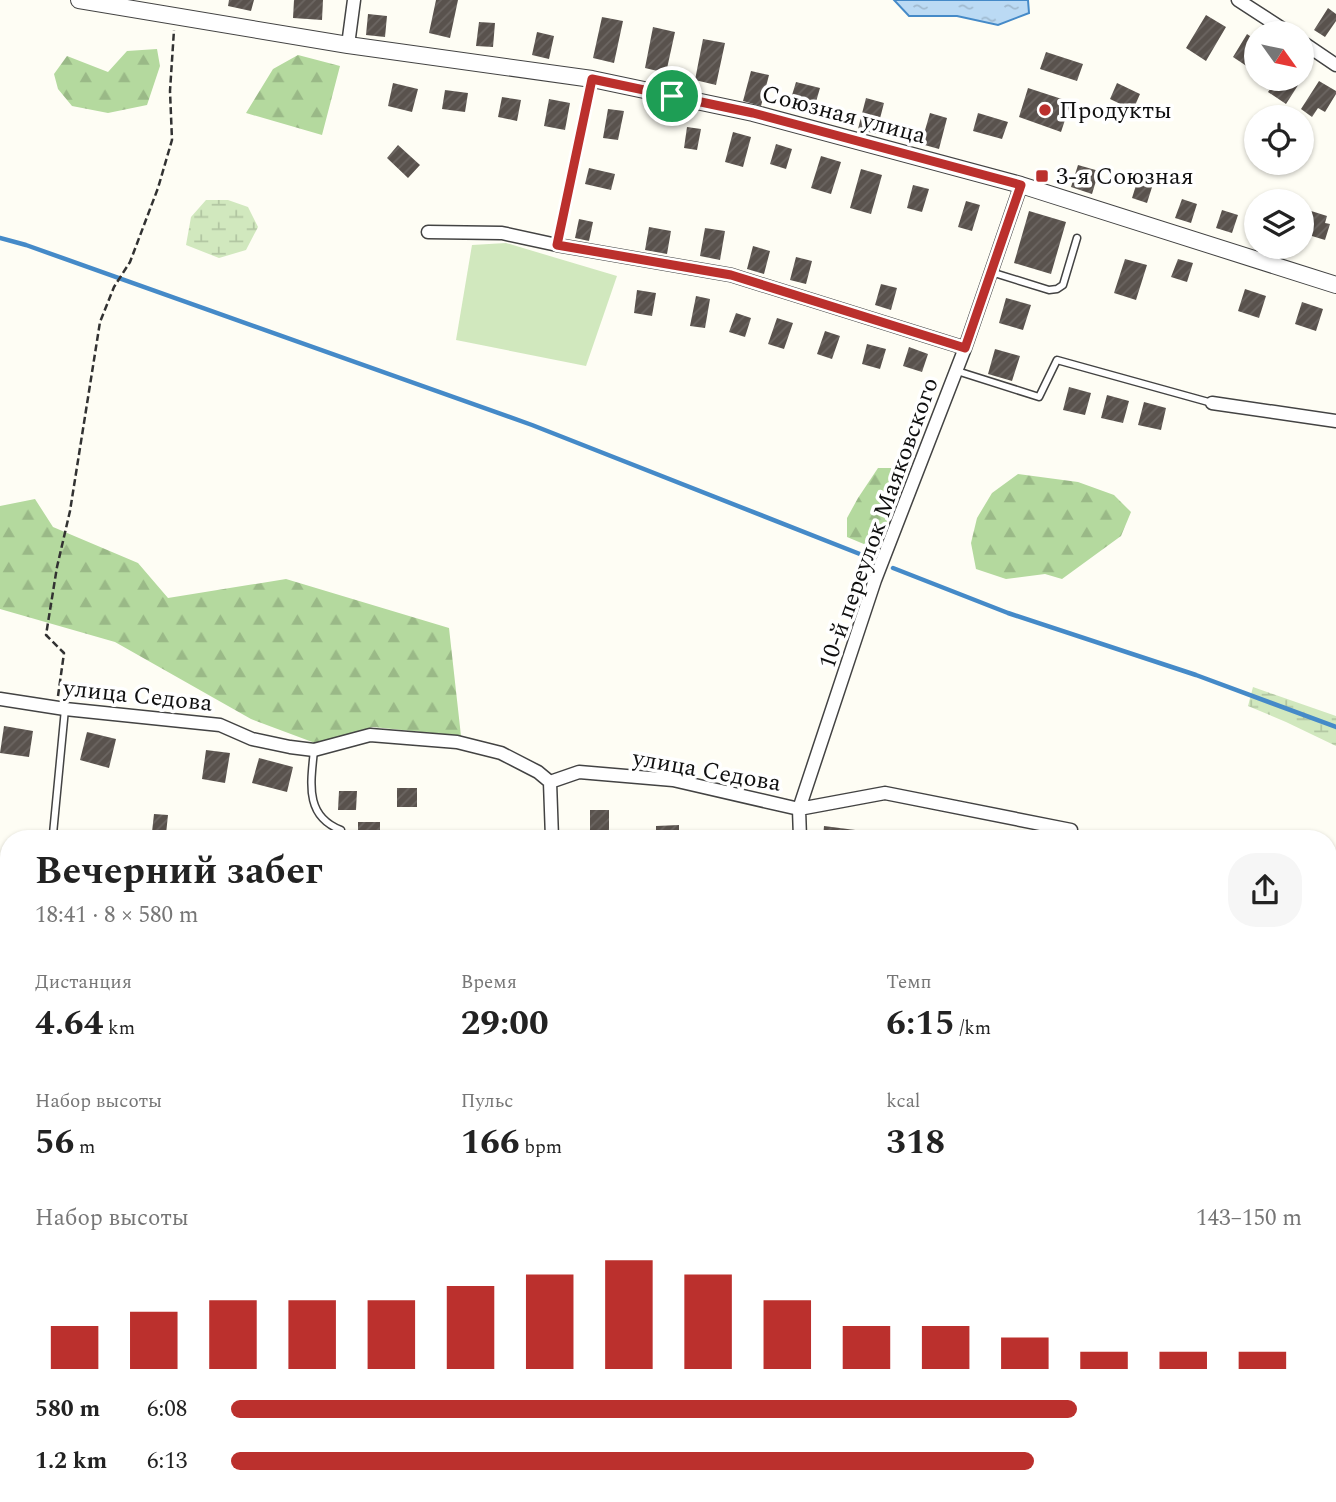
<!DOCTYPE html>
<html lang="ru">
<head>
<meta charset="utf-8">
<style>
  :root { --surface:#fff; --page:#f6f6f6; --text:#222; --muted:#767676; --accent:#bb302d }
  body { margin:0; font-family:Spectral,serif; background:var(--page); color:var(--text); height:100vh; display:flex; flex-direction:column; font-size:26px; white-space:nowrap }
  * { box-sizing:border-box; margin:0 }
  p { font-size:23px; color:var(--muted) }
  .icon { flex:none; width:38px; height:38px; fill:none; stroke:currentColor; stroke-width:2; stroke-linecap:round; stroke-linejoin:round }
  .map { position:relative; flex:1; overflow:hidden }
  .panel { position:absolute; left:0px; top:830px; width:1337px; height:674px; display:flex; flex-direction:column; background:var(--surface); border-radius:28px 28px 0 0; box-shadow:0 2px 5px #0004 }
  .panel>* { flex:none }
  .needle { width:46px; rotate:123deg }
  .controls { position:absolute; left:1244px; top:21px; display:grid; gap:14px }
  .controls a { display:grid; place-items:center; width:70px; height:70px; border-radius:50%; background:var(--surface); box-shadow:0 2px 5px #0004; font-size:35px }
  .pin { position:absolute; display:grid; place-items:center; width:60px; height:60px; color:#fff; margin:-30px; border:4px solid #fff; border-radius:50%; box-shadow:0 2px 7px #0007 }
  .round { display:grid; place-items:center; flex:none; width:74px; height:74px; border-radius:28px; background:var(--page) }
  .head { display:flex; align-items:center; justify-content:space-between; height:119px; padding:0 35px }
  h1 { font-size:38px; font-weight:700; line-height:52px }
  .metrics { display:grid; grid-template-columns:repeat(3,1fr); gap:10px; height:119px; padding:7px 35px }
  .metrics div { display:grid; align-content:center }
  .metrics b { font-size:35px; font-weight:700 }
  .metrics small { font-size:19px; font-weight:400 }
  .metrics p { font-size:19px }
  .chart { height:196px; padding:14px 35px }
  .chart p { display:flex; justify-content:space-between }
  .chart svg { width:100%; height:126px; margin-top:7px; stroke:var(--accent); stroke-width:6 }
  ul { padding:0 35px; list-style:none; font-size:23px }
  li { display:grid; grid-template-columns:112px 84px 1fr; align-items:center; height:52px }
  li i { height:18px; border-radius:9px; background:var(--accent) }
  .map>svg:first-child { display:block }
  .forest { fill:url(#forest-firs) }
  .wetland { fill:url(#wetland-marsh) }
  .garden { fill:#d1e8be }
  .water { fill:url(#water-ripples); stroke:#458ac8; stroke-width:2 }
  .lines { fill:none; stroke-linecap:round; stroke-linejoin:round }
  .stream { stroke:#458ac8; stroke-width:4.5 }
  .building { fill:url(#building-hatch) }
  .service-casing { stroke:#434343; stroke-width:9 }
  .minor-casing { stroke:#434343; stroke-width:15 }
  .tertiary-casing { stroke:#434343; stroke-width:18 }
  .path { stroke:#323232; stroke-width:2.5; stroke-dasharray:7 3.5; stroke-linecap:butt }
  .service { stroke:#fff; stroke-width:6 }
  .minor { stroke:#fff; stroke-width:12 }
  .tertiary { stroke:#fff; stroke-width:16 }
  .route-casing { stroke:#fff; stroke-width:14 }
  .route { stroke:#bb302d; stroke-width:9 }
  .poi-dot { fill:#bb302d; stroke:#fff; stroke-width:2.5 }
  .labels { text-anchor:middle; stroke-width:7; stroke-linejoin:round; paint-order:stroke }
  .poi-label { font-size:24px; fill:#101010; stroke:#fff; text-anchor:start }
  .street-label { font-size:24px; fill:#101010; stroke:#fff }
</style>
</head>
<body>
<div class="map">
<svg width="1336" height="1502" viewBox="0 0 1336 1502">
  <defs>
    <pattern id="forest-firs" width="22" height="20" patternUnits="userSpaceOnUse" patternTransform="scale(1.75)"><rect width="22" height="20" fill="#b4d99e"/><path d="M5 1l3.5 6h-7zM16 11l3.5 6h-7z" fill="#9ab987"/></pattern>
    <pattern id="wetland-marsh" width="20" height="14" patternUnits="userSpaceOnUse" patternTransform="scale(1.75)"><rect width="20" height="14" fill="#d1e8be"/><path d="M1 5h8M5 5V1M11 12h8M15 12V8" fill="none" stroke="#b2c6a2"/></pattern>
    <pattern id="water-ripples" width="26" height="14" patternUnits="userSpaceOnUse" patternTransform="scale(1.75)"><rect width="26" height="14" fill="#bbdaf4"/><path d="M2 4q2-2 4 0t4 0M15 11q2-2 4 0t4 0" fill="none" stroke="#a0bad0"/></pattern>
    <pattern id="building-hatch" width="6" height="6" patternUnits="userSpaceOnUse" patternTransform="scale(1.75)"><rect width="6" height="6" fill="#59524d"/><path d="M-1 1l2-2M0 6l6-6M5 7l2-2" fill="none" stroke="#6c6662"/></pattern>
  </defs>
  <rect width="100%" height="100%" fill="#fefdf4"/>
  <path class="forest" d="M157,49L160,66L147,105L108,113L72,106L58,89L54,74L67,56L108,72L127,51Z
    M298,55L340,66L322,135L246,113L273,69Z
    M878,468H898L904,479L882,533L871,547L847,537V518L858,498Z
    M1018,474L1078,482L1114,495L1131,512L1121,536L1062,579L1045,574L1006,579L976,569L971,543L977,518L992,493Z
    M35,499L53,527L138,563L168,598L286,579L449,628L461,736L373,727L315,743L251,719L115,642L0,609V506Z"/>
  <path class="wetland" d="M206,200H228L248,207L258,227L246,250L219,258L186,245L191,217Z
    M1253,687L1336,716V746L1286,722L1248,706Z"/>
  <path class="garden" d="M506,243L617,276L586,366L456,340L472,245Z"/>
  <path class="water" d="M894,0H1028L1029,13L998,25L957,16H909Z
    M1330,1267H1336V1360L1332,1357L1328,1324V1273Z"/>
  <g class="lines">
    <path class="stream" d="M0,238L26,245L532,425L870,558
      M893,568L1008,613L1196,675L1336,727"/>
  </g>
  <path class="building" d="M229,0H254L251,11L228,6Z
    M294,0H323L322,20L293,18Z
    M436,0H458L450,38L429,33Z
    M1328,8L1336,14V21L1325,37L1314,30Z
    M368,14L387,16L385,37L366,35Z
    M1206,15L1226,27L1206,61L1186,48Z
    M602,17L623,21L614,63L593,58Z
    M479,22L495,23L493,47L476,46Z
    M653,27L675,32L666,73L645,68Z
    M537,32L554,36L549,59L532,55Z
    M1247,34L1256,40V60L1251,69L1233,57Z
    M703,39L725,43L716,85L695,80Z
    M1046,52L1083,64L1077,81L1040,69Z
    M751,71L769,75L761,106L743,101Z
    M1277,79H1302L1286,104L1268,92Z
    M1319,81L1336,91V94L1325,112L1318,108L1312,117L1301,109Z
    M796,82L820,88L813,112L789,105Z
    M393,83L418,89L412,112L388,106Z
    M1117,83L1140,94L1133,110L1110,99Z
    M1028,88L1071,102L1061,132L1019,117Z
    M445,90L468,93L465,112L442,109Z
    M502,97L521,100L517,121L498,117Z
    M866,98L884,103L876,134L858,129Z
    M549,99L570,103L565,130L544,126Z
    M608,109L624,111L618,140L603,138Z
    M930,113L947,118L939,149L921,144Z
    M978,113L1008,122L1002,139L973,131Z
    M687,127L701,129L697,150L684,148Z
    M733,132L751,137L743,167L725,162Z
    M776,144L792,149L786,169L770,164Z
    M398,145L420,165L408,178L387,158Z
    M821,156L841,162L831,194L811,188Z
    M1078,165L1099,171L1092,194L1071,187Z
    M589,168L615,174L611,190L585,184Z
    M861,169L882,175L871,214L850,208Z
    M1138,179L1153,184L1147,203L1132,198Z
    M913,185L929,189L922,212L907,208Z
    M1182,199L1197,204L1191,223L1175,218Z
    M966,201L980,205L972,231L958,227Z
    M1222,210L1238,215L1232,233L1216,228Z
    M1308,210L1327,216L1325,223L1330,224L1325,240L1302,233Z
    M1029,211L1066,222L1051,274L1014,263Z
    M579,219L593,222L589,241L575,238Z
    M649,227L671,231L667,254L645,250Z
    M705,228L725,231L720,260L700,256Z
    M753,246L770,251L764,274L747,269Z
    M796,257L812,261L806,284L790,280Z
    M1125,259L1147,265L1136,300L1114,293Z
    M1178,259L1193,263L1187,282L1171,277Z
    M881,284L897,288L891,310L875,305Z
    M1245,289L1266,296L1259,318L1238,311Z
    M637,290L656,293L652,316L634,313Z
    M696,296L710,299L705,328L690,326Z
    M1006,298L1031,305L1023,330L999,323Z
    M1302,302L1323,309L1316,331L1295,324Z
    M736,313L751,318L745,337L729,332Z
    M777,318L793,323L784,349L768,344Z
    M825,331L840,336L832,359L817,354Z
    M867,344L886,349L880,369L862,364Z
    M909,347L928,354L922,372L903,366Z
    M995,349L1020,356L1012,381L988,374Z
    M1069,387L1091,393L1085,415L1063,410Z
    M1107,395L1129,401L1123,423L1101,418Z
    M1144,402L1166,408L1161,430L1138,425Z
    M4,726L33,731L29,757L0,753Z
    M87,732L116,739L109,768L80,760Z
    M206,750L230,753L225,783L202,779Z
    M259,758L293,767L287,792L252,783Z
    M397,788H417V807H397Z
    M339,791H357L356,810H338Z
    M590,810H609V838H590Z
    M154,814L168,815L166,834L152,832Z
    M358,822H380V838H358Z
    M679,825V838H656V826Z
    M824,826L871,832V838H823Z
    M0,1090H9V1119H0Z
    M9,1144V1177H0V1145Z
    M646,1494H674V1502H646Z
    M705,1494H723L724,1502H705Z
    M767,1494H787V1502H767Z
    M597,1496H620V1502H597Z
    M511,1497H535V1502H511Z"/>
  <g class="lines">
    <defs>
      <path id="service" d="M557,245L592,79
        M991,272L1049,290L1057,289L1063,285L1077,238
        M957,371L1039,397L1057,360L1212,403
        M314,750C311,782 304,816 341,830
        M53,834L65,709"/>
      <path id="minor" d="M1238,0L1289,33
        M1302,42L1336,65
        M348,45L354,0
        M428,232L502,233L557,245L731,275L965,348
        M1212,403L1336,421
        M0,699L65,709L220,725L252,739L290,747L314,750L370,735L457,742L501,753L538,772L550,782
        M550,782L579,772L673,780L799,809L885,793L1071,830
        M550,782L552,838
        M800,838L799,809L875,580L965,348L1021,185
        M1328,1019L1335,1154L1328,1176
        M1328,1227L1336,1226
        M0,1245H9
        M66,1494V1502
        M564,1494V1502
        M821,1494V1502
        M1066,1494V1502
        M1327,1494L1328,1502
        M317,1502V1494"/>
      <path id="tertiary" d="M79,0L348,45L592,79L753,113L1021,185L1336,285"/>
    </defs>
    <use href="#service" class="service-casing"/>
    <use href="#minor" class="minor-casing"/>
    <use href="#tertiary" class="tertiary-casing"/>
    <path class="path" d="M58,696L64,653L46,635L57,567L70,511L100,322L114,287L130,262L158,188L172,140L170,91L174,30
      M1085,832L1126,838"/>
    <use href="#service" class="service"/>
    <use href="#minor" class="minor"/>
    <use href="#tertiary" class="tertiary"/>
  </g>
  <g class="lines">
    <defs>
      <path id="route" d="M592,79L753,113L1021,185L965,348L731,275L557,245Z"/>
    </defs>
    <use href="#route" class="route-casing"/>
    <use href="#route" class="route"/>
  </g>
  <g class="poi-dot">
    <circle cx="1045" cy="110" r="7"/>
    <rect x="1035" y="169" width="14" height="14" rx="3.5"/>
  </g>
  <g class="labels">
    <g class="poi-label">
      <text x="1059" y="118">Продукты</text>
      <text x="1056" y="184">3-я Союзная</text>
    </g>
    <g class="street-label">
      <text transform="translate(844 114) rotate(15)" y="8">Союзная улица</text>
      <text transform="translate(878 523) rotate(-70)" y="8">10-й переулок Маяковского</text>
      <text transform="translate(138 695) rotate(6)" y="8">улица Седова</text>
      <text transform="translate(707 770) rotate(10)" y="8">улица Седова</text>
    </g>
  </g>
</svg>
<div class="controls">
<a><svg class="needle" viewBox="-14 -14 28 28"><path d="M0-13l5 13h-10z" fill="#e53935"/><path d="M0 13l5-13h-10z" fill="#767676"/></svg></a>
<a><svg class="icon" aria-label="locate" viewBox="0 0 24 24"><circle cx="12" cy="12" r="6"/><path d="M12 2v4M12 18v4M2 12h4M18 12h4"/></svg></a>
<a><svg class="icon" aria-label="layers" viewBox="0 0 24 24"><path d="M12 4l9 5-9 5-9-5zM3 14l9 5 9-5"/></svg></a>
</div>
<div class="pin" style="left:672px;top:96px;background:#1e9e55"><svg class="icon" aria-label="arrive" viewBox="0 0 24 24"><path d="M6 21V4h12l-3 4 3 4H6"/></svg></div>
<section class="panel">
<div class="head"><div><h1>Вечерний забег</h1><p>18:41 · 8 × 580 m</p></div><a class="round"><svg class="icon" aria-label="share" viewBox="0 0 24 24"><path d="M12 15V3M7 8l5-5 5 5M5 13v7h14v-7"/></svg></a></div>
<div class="metrics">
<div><p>Дистанция</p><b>4.64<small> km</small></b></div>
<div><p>Время</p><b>29:00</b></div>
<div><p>Темп</p><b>6:15<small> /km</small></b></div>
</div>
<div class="metrics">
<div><p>Набор высоты</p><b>56<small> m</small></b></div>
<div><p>Пульс</p><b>166<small> bpm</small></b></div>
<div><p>kcal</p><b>318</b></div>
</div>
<div class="chart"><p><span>Набор высоты</span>143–150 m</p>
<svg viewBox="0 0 160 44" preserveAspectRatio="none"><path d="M5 44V29M15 44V24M25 44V20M35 44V20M45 44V20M55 44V15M65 44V11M75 44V6M85 44V11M95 44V20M105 44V29M115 44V29M125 44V33M135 44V38M145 44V38M155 44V38"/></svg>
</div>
<ul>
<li><b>580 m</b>6:08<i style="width:79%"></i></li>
<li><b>1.2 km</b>6:13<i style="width:75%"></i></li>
</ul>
</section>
</div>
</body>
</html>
